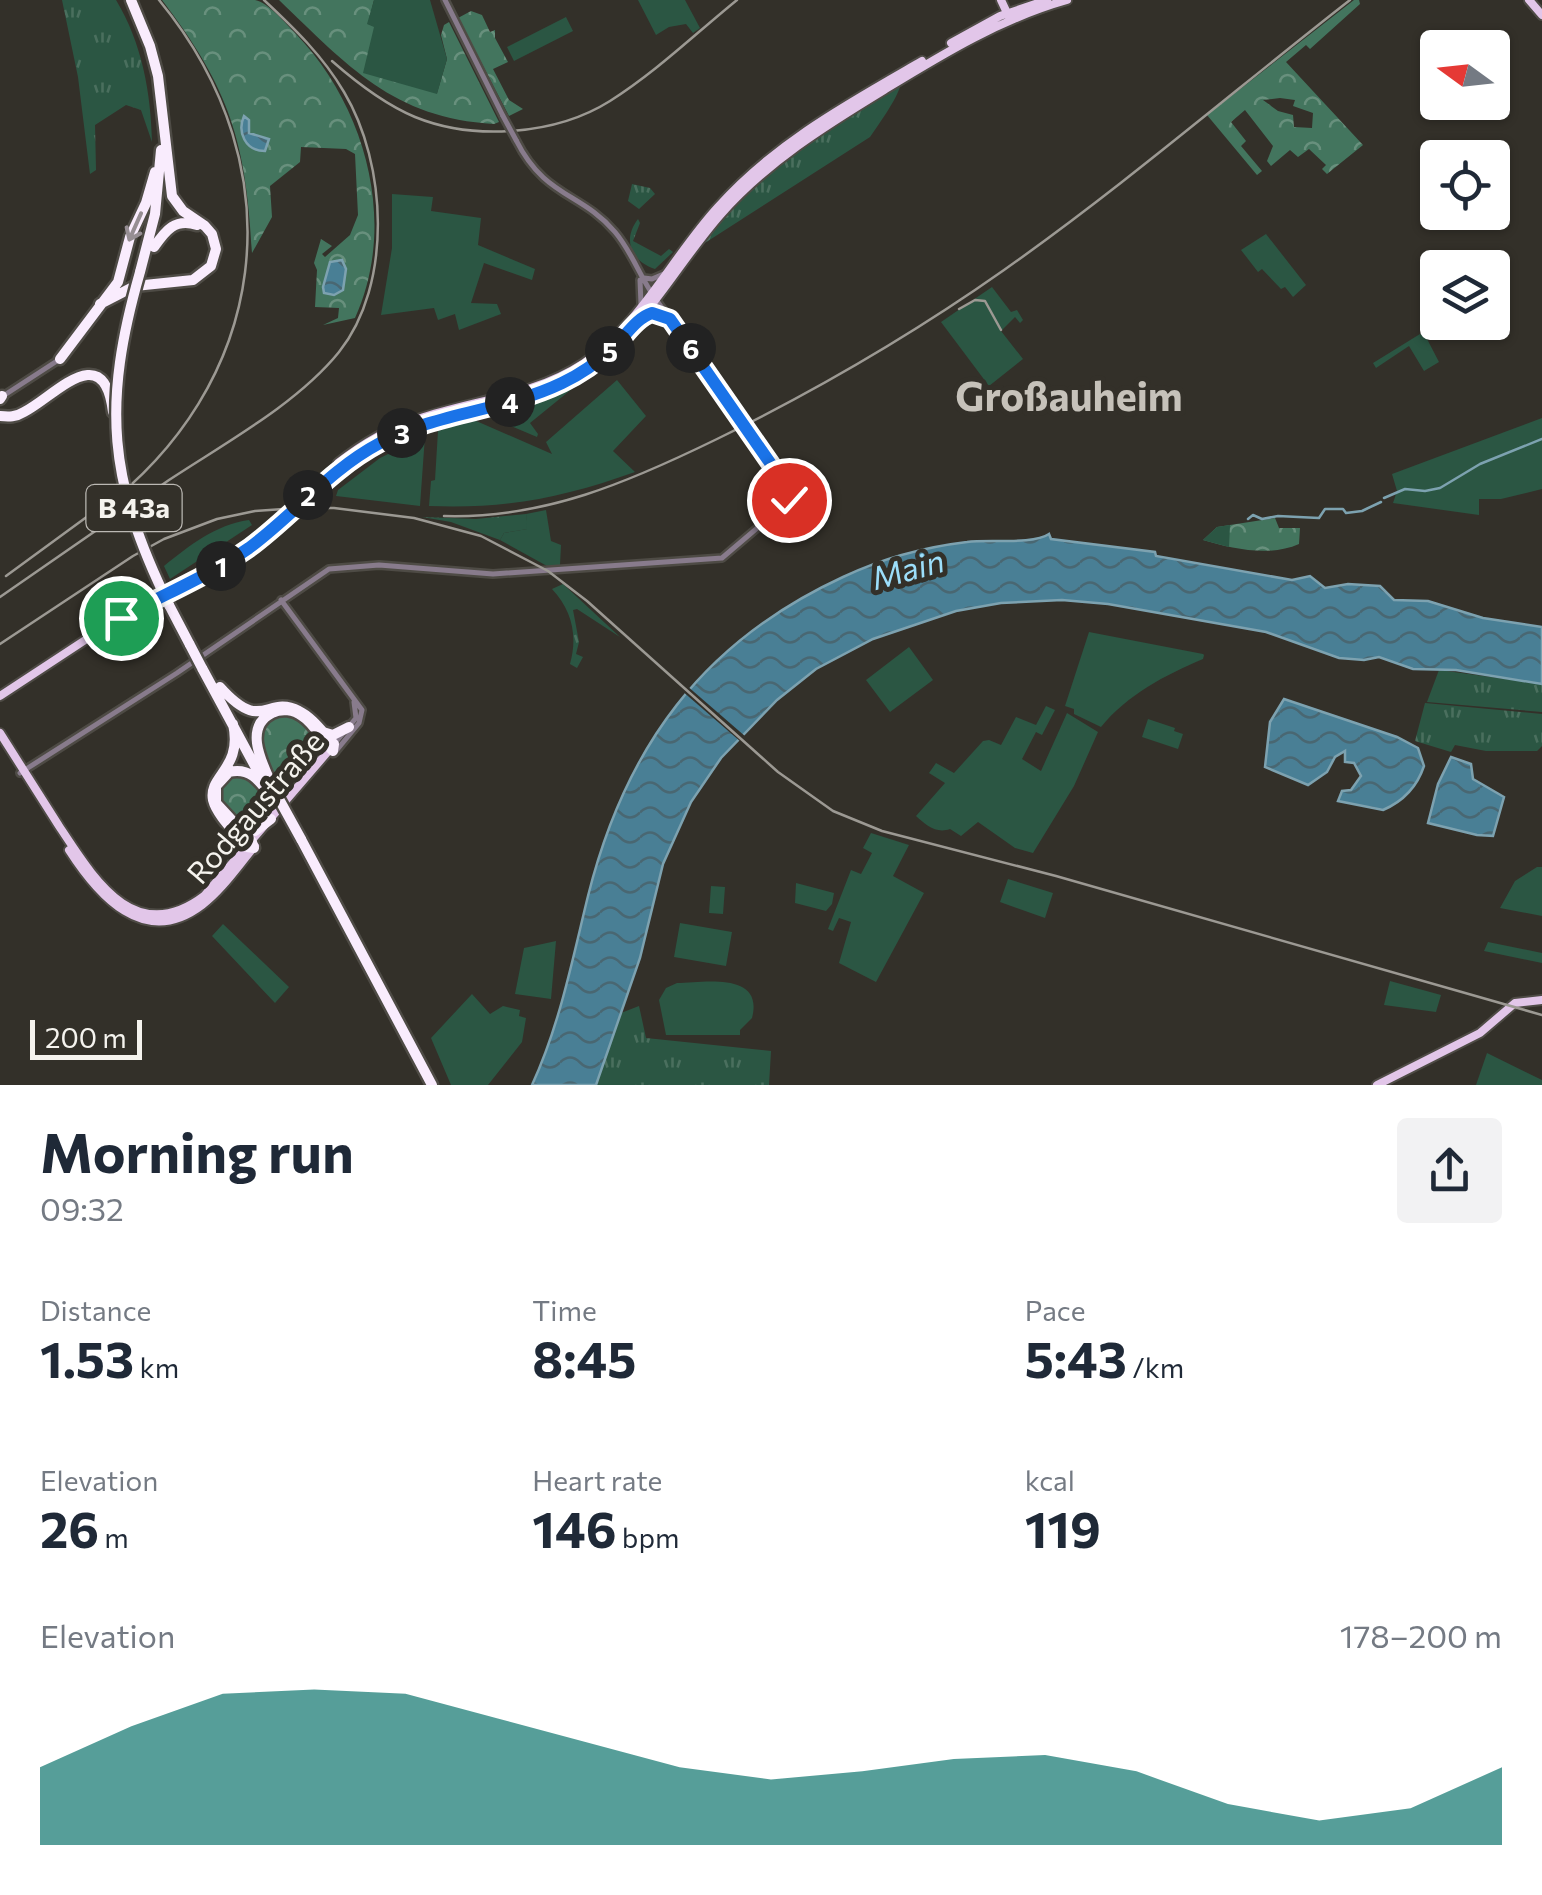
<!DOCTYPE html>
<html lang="en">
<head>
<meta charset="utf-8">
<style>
  :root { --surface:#fff; --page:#f2f2f3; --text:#1f2937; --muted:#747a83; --accent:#0f766e }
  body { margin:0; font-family:Commissioner,sans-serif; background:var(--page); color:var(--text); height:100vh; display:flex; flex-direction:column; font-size:38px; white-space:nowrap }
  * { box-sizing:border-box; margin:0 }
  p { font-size:32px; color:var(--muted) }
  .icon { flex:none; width:55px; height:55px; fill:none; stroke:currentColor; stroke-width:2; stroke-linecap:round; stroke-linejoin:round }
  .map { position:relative; height:1085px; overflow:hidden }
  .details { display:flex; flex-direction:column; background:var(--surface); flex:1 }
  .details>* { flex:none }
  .needle { width:65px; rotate:285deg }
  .buttons { position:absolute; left:1420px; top:30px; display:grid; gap:20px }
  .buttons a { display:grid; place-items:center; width:90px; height:90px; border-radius:10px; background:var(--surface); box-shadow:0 2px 8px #0004; font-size:50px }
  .scale { position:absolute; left:30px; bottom:25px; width:112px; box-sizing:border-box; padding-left:10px; border:5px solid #f5f3ee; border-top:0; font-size:28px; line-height:35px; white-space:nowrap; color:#f5f3ee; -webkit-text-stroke:8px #333029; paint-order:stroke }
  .pin { position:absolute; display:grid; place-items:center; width:85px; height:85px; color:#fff; margin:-42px; border:5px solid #fff; border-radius:50%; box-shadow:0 2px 10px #0007 }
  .km { position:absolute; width:50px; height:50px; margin:-25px; border-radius:50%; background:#222; color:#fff; font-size:28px; line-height:50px; text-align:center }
  .round { display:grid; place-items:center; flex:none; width:105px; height:105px; border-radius:10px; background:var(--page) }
  .summary { display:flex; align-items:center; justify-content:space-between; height:170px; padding:0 40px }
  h1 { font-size:55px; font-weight:700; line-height:75px }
  .stats { display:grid; grid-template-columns:repeat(3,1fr); gap:15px; height:170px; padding:10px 40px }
  .stats div { display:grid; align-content:center }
  .stats b { font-size:50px; font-weight:700 }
  .stats small { font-size:28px; font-weight:400 }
  .stats p { font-size:28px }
  .chart { height:280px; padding:20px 40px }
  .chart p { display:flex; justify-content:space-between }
  .chart svg { width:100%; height:180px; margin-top:10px; fill:var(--accent); opacity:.7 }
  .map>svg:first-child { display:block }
  .grass { fill:url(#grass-tufts) }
  .forest { fill:url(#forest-crowns); fill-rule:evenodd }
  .green { fill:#2b5643 }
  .water { fill:url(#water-waves); stroke:#7da2b0; stroke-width:2.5 }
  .pier { fill:#333029 }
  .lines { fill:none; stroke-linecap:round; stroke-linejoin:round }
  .stream { stroke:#7da2b0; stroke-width:2.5 }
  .minor-casing { stroke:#4e4b45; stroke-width:10 }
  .major-casing { stroke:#4e4b45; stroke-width:12 }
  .highway-casing { stroke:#4e4b45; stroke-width:15 }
  .minor { stroke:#887b8c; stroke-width:5 }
  .major { stroke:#e2c6e9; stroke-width:8 }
  .highway { stroke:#f9ecfd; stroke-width:10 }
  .rail { stroke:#9c9993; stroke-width:2.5 }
  .minor-bridge-casing { stroke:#4e4b45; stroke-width:10; stroke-linecap:butt }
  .major-bridge-casing { stroke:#4e4b45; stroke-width:12; stroke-linecap:butt }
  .highway-bridge-casing { stroke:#4e4b45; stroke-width:15; stroke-linecap:butt }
  .minor-bridge { stroke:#887b8c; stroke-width:5 }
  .major-bridge { stroke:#e2c6e9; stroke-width:8 }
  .highway-bridge { stroke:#f9ecfd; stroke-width:10 }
  .oneway { stroke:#968e93 }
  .route-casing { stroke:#fff; stroke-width:20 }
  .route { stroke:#1a73e8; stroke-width:12 }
  .labels { text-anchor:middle; stroke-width:10; stroke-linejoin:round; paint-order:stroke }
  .shield { fill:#333029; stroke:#bbb8b3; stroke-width:2.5 }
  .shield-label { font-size:28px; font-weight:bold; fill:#f5f3ee }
  .street-label { font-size:30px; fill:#f5f3ee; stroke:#333029 }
  .water-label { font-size:32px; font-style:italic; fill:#9cdefa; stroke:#333029 }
  .district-label { font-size:40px; font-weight:bold; fill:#c6c2ba; stroke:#333029 }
</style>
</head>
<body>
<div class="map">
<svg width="1542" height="1085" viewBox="0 0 1542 1085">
  <defs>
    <pattern id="grass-tufts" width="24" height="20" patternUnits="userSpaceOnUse" patternTransform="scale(2.5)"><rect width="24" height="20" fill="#2b5643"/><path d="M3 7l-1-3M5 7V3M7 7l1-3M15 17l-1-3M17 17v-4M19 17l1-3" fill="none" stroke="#4a6f5e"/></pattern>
    <pattern id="forest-crowns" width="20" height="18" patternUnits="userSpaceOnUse" patternTransform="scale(2.5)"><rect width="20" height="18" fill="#43755e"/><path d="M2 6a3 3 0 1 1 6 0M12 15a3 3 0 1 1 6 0" fill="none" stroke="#68907d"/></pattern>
    <pattern id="water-waves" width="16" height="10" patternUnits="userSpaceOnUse" patternTransform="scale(2.5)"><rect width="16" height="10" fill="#497f95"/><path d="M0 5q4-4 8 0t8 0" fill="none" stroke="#496772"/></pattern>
  </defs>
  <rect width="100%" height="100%" fill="#333029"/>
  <path class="grass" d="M62,0H116C142,43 151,93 152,142L141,110L126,105L95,125L96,170L90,174L78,77Z
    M901,82C900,95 879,124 870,137L697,248C755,173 822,131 901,82Z
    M632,184L650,188L655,194L639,209L628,201Z
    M638,219L640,223L633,241L661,256L669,249L673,252L655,269C631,261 622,240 638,219Z
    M526,514L528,529L504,533L500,540L451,522L422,517L476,519Z
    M563,584L620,637L577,609L573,610L579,642L576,654L583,657L577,668L570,664C578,636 572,610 552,589Z
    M1439,670L1542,684V712L1427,702Z
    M1425,703L1542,714V746L1537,751H1486L1455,745L1451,752L1415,741Z
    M639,1006L646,1038L771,1051L769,1085H596L621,1013Z"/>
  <path class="forest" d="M162,0C186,0 233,0 255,0C269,3 285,23 296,34C366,107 398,223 355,318L323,325L338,318L339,308L315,307L317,270L314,263L321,239L332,246L322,254L325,257L350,235L358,215L355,154L346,149L301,147L300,162L270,186L272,217L252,253C246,142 230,89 162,0Z
    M279,0H374L368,24L374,26L437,93L447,59L441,35L444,25L449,22L499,122L494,124C393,118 348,66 279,0Z
    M1354,0H1359L1360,4L1310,49L1306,45L1286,62L1363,145L1327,174L1322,169L1326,165L1309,149L1298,157L1290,150L1271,166L1267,161L1273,146L1245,110L1231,122L1246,141L1241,146L1262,171L1257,175L1207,115ZM1280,98L1295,100L1293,106L1313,113L1312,128L1294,127L1293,115L1278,111L1263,100Z
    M471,11L482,15L490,32L495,30V38L508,62L493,69L509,100L523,109L509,116L458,18Z
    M1275,518L1279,528H1300L1299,544C1270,557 1233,549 1203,540L1217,527Z
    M280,713C342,729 309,761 282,793C276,780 256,743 261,730C264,723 273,718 280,713Z
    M230,776C257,775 258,784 269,806L245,823C231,817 222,806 218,792Z"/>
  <path class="green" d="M374,0H430L447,59L437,94L363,73L374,27L367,24Z
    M638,0H685L700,28L693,33L686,24L669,27L656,35Z
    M566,17L573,31L514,61L507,47Z
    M392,194L433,197L431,211L481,218L478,245L535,269L532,280L484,263L471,303L497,304L501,314L459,330L455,314L438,320L434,308L381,315L392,248Z
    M1266,234L1306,285L1293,297L1285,287L1281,289L1262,269L1258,272L1241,250Z
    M992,287L1011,312L1017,310L1023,320L1020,323L1015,317L1001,331L1023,359L989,386L941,322Z
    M1420,334L1426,337L1439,362L1424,371L1409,346L1376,368L1373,363Z
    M617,380L646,416L613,451L635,472C562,498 506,509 429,506L431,481L435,480L438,431L474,420L552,454L546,442Z
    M578,384L530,423L538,434L537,437L490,417Z
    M1542,418V489L1501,499H1479V515L1393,503L1397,491L1392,474Z
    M425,436L420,506L336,496L338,490L380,458Z
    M546,510L551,541L561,545L560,565L547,566L500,540L504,533L527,529L526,514Z
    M249,520L252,525L170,579L164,566C190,545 215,525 249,520Z
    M1230,525L1229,547L1203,540L1217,527Z
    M1089,632L1203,654L1204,655L1203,659C1165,675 1127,695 1101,727L1074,714V709L1065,706Z
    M909,647L933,680L890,712L866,680Z
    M1046,706L1055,710L1042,735L1036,732L1022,759L1041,771L1067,713L1098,732L1074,786L1033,853L1015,848L978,822L961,836L950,829C936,834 926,825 916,816L945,783L929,773L936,763L954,773L983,741L989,740L1001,745L1016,717L1036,725Z
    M1148,719L1175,728L1174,731L1183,734L1178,749L1142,737Z
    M871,833L909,845L893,876L924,893L876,982L839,963L851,922L839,918L833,931L828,929L851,870L861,874L872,853L863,848Z
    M1537,867H1542V916L1500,908L1515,881Z
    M1008,879L1053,893L1045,918L1000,902Z
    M796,883L834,893L832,904L826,911L795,903Z
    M711,886L725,887L723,914L709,913Z
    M680,923L732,932L726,966L674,957Z
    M223,924L289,987L275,1003L212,936Z
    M556,941L551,999L515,994L524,948Z
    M1488,942L1542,953V963L1484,951Z
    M1390,981L1441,995L1436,1012L1384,1005Z
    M677,983C706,982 764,972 752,1018L740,1030V1035H666L659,1000L666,988Z
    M472,994L490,1014L503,1006L520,1010L519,1016L526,1018L522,1042L488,1085H451L431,1038Z
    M1487,1053L1542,1080V1085H1476Z"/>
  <path class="water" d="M244,116L249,120V133L269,139L265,151C245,151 237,132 244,116Z
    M342,260L346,269L343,290L334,295L324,293L323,287L330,262Z
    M1049,534L1051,539L1155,552L1156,556L1292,580L1310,576L1325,588L1348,584L1380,586L1394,600L1428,601L1483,618L1542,627V684L1456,670L1413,669L1379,657L1364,660L1339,658L1266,632L1108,604L1062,600L1001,603L956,611L873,639L816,669L777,700L721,758L691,802L663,864L640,958L596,1085H532C560,1024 572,961 588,896C625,748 702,642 843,577C881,559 925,547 967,542C988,539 1033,545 1049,534Z
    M1284,699L1397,737L1418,748L1424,766C1417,787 1404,801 1383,810L1338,801L1342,791L1351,790L1361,776L1354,763L1345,762V751L1335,757L1327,772L1308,785L1265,767L1270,722Z
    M1451,757L1471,764L1473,779L1504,797L1493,836L1477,835L1428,823L1438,784Z"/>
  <path class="pier" d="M686,685L746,737L741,742L681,690Z"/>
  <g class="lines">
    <path class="stream" d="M1384,498L1405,489L1425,491L1440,488L1480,464L1542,439
      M1248,519L1253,515L1262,519L1278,516L1319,518L1325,509H1343L1346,513L1362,511L1381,502"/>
    <defs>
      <path id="minor" d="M445,0L503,116
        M644,278L652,279L666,273
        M640,280L641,304
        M644,316L656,313L666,317
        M3,396L60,359
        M281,600L362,710L359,723L336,751
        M335,743L356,718L354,702
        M20,773L177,673L329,569L379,565L493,574L722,558L789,501L791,493C746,428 700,363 655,298C640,277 632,252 615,232C581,192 545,198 516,140"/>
      <path id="major" d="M1001,0L1008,15
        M1529,0L1542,15
        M951,43L1000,16L1047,0
        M338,463C362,444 390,428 418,419C474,400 534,396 584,363C642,323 672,257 718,207C775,143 849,103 922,61
        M318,486C351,458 387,435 429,423C483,407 539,401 587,369C644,330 676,265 721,214C767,162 825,126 884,90C943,54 1000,19 1067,0
        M108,619L139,602
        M0,696L108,625L221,567L278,523
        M0,733C20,764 39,795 59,826C93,877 134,949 204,896L331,748
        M69,850C98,895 144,949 202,905C222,890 238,866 255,846
        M1377,1085L1480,1033L1515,1003L1542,1000"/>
      <path id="highway" d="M154,247C166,230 175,218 197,225
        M140,272L155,214L161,150
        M100,304L135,286L193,280L211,266L216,249L212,234L205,226L183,211L172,196L158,76L150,46L131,0
        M60,359L118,282L130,237L146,203L155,172
        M0,399L2,396
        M0,416C9,417 16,417 24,412C53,398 104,336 113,412
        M169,605L190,645
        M202,668L263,781
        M220,687C263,735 266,694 299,711C312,717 324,734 334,744L333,751C322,741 315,724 302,716C294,710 282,708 272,713C241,728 265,768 274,790
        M233,724C243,769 208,775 213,800C217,816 237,834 247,847L254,848L252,842L216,803V786L229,772C249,767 259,780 270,795
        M323,732L333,735L349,727
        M241,831H255L271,819
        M301,839L432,1085"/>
    </defs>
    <use href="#minor" class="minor-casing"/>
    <use href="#major" class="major-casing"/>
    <use href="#highway" class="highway-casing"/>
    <use href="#minor" class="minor"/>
    <use href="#major" class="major"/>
    <use href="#highway" class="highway"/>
    <path class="rail" d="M332,61C357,83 384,104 415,117C474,141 556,135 610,101C656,72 695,34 737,0
      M959,309L975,300L985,301L1001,330
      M94,515C271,386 298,169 159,0
      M444,516C544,519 629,482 717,439C817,390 913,334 1004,270C1122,187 1236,89 1350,0
      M6,576L103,505
      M0,597C56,558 112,519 169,480C225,443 297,404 339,352C393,284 387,164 344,92C323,56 294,28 264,0
      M0,644L133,556L164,539L217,519L255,511L298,508H334L414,518L481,536L548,571L587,601L778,772L833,811L882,831L1056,876L1542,1015"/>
    <defs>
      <path id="minor-bridge" d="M503,116L516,140"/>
      <path id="major-bridge" d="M278,523L318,486"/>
      <path id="highway-bridge" d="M140,272C102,405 108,480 169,605
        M190,645L202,668
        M274,790L301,839"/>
    </defs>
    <use href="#minor-bridge" class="minor-bridge-casing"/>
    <use href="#major-bridge" class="major-bridge-casing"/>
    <use href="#highway-bridge" class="highway-bridge-casing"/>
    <use href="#minor-bridge" class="minor-bridge"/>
    <use href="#major-bridge" class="major-bridge"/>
    <use href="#highway-bridge" class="highway-bridge"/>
  </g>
  <defs><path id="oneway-shaft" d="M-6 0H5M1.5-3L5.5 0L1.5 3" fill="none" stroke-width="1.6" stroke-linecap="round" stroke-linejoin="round" transform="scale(2.5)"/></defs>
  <use class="oneway" href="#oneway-shaft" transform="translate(135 227) rotate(114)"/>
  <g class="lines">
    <defs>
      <path id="route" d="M121,618C164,594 209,576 249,548C295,514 329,470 380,443C438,412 504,411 562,383C581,374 598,362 613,348C625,337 636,318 652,313L670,319L791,493L789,500"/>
    </defs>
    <use href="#route" class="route-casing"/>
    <use href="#route" class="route"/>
  </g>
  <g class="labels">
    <rect class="shield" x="86.5" y="485" width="95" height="46" rx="8"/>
    <g class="shield-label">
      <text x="134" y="518">B 43a</text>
    </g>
    <g class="street-label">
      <text transform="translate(256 808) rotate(-49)" y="10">Rodgaustraße</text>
    </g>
    <g class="water-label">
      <text transform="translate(908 570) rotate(-15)" y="11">Main</text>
    </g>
    <g class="district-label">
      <text x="1069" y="411">Großauheim</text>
    </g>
  </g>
</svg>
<div class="buttons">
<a><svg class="needle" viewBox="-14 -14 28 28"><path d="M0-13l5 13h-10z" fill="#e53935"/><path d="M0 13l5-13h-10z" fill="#747a83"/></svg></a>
<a><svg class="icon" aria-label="locate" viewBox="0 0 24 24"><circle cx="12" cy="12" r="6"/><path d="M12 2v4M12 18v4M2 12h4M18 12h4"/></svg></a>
<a><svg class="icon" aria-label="layers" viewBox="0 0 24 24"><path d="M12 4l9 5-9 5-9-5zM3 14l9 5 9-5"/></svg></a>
</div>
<div class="scale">200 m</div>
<div class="pin" style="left:121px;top:618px;background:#1e9e55"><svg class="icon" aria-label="arrive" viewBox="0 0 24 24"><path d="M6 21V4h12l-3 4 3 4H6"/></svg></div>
<div class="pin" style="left:789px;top:500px;background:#d93025"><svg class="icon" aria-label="check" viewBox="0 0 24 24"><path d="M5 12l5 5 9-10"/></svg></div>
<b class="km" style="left:221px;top:566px">1</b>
<b class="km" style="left:308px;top:495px">2</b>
<b class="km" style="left:402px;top:433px">3</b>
<b class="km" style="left:510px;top:402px">4</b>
<b class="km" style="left:610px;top:351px">5</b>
<b class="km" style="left:691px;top:348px">6</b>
</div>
<section class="details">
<div class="summary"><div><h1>Morning run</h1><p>09:32</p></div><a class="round"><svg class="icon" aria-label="share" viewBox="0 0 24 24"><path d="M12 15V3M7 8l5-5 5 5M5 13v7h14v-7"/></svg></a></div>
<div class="stats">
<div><p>Distance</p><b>1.53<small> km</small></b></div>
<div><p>Time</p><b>8:45</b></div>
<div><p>Pace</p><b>5:43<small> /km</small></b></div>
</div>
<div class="stats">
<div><p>Elevation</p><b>26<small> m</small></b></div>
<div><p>Heart rate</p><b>146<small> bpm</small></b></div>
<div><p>kcal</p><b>119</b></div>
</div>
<div class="chart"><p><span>Elevation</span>178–200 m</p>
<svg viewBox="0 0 160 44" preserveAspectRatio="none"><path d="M0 44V25L10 15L20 7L30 6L40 7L50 13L60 19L70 25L80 28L90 26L100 23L110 22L120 26L130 34L140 38L150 35L160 25V44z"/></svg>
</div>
</section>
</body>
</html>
